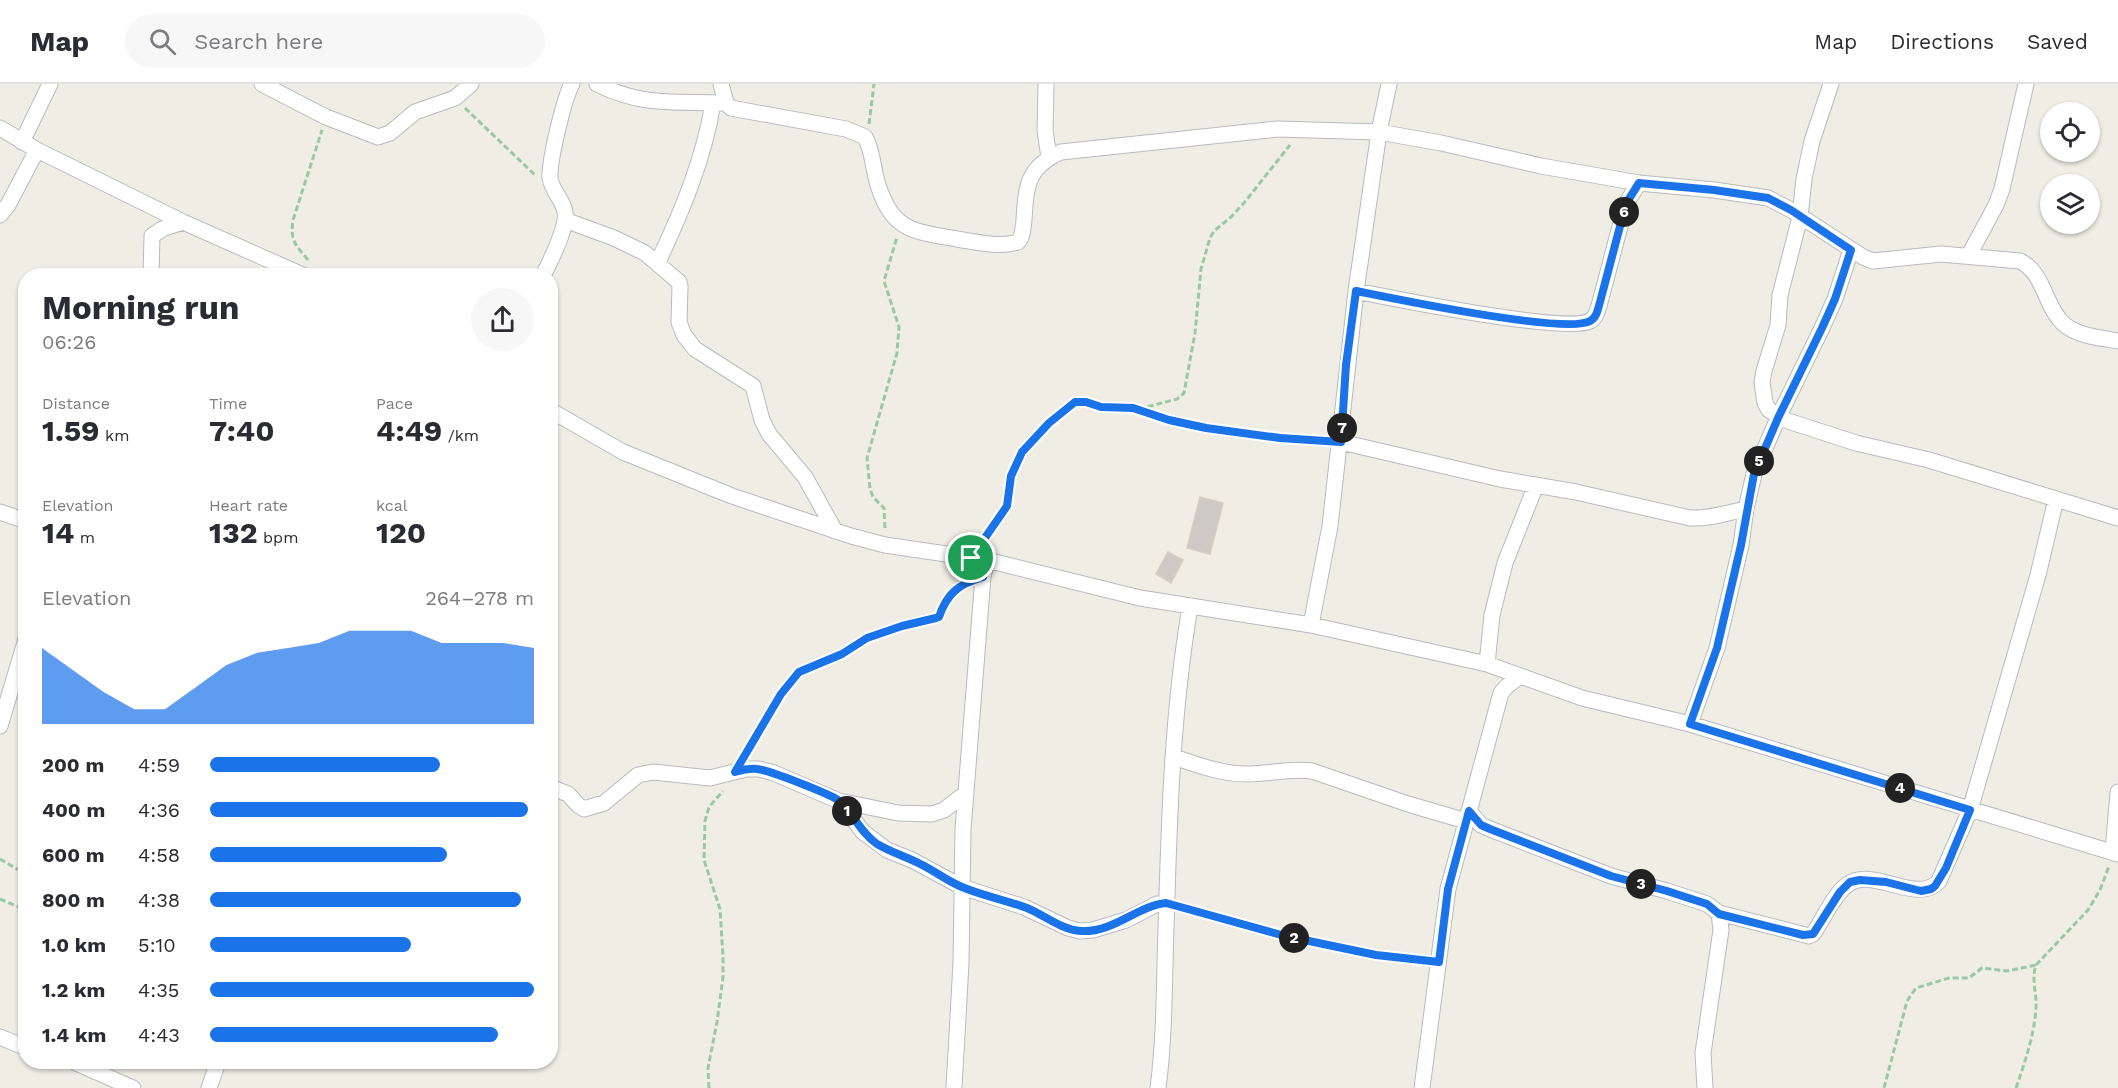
<!DOCTYPE html>
<html lang="en">
<head>
<meta charset="utf-8">
<style>
  :root { --surface:#fff; --page:#f7f7f7; --text:#2b2b33; --muted:#7c7c81; --line:#e1e1e2; --accent:#1a73e8 }
  body { margin:0; font-family:"Work Sans",sans-serif; background:var(--page); color:var(--text); height:100vh; display:flex; flex-direction:column; font-size:22px; white-space:nowrap }
  * { box-sizing:border-box; margin:0 }
  p { font-size:20px; color:var(--muted) }
  .icon { flex:none; width:33px; height:33px; fill:none; stroke:currentColor; stroke-width:2; stroke-linecap:round; stroke-linejoin:round }
  .map { position:relative; flex:1; overflow:hidden }
  .drawer { position:absolute; left:18px; top:184px; width:540px; height:801px; display:flex; flex-direction:column; background:var(--surface); border-radius:24px; box-shadow:0 2px 4px #0004 }
  .drawer>* { flex:none }
  .buttons { position:absolute; left:2040px; top:18px; display:grid; gap:12px }
  .buttons a { display:grid; place-items:center; width:60px; height:60px; border-radius:50%; background:var(--surface); box-shadow:0 2px 4px #0004; font-size:30px }
  .pin { position:absolute; display:grid; place-items:center; width:51px; height:51px; color:#fff; margin:-26px; border:3px solid #fff; border-radius:50%; box-shadow:0 2px 6px #0007 }
  .km { position:absolute; width:30px; height:30px; margin:-15px; border-radius:50%; background:#222; color:#fff; font-size:16px; line-height:30px; text-align:center }
  .round { display:grid; place-items:center; flex:none; width:63px; height:63px; border-radius:32px; background:var(--page) }
  .overview { display:flex; align-items:center; justify-content:space-between; height:102px; padding:0 24px }
  h1 { font-size:33px; font-weight:700; line-height:45px }
  .figures { display:grid; grid-template-columns:repeat(3,1fr); gap:9px; height:102px; padding:6px 24px }
  .figures div { display:grid; align-content:center }
  .figures b { font-size:30px; font-weight:700 }
  .figures small { font-size:16px; font-weight:400 }
  .figures p { font-size:16px }
  .chart { height:168px; padding:12px 24px }
  .chart p { display:flex; justify-content:space-between }
  .chart svg { width:100%; height:108px; margin-top:6px; fill:var(--accent); opacity:.7 }
  ul { padding:0 24px; list-style:none; font-size:20px }
  li { display:grid; grid-template-columns:96px 72px 1fr; align-items:center; height:45px }
  li i { height:15px; border-radius:8px; background:var(--accent) }
  header { display:flex; align-items:center; gap:36px; box-sizing:border-box; height:84px; padding:0 30px; background:var(--surface); border-bottom:2px solid var(--line) }
  header strong { font-size:28px }
  nav { display:flex; gap:33px; margin-inline-start:auto; font-size:21px }
  .search { width:420px; height:54px; background:var(--page); display:flex; align-items:center; gap:15px; box-sizing:border-box; padding:0 21px; border-radius:33px; color:var(--muted); font-size:22px }
  .map>svg:first-child { display:block }
  .building { fill:#cdc9c4; stroke:#d5cec3; stroke-width:1.5 }
  .lines { fill:none; stroke-linecap:round; stroke-linejoin:round }
  .minor-casing { stroke:#b7bbbf; stroke-width:17 }
  .path { stroke:#99c9a4; stroke-width:3; stroke-dasharray:6 3; stroke-linecap:butt }
  .minor { stroke:#fff; stroke-width:15 }
  .route-casing { stroke:#fff; stroke-width:12 }
  .route { stroke:#1a73e8; stroke-width:8 }
</style>
</head>
<body>
<header>
<strong>Map</strong>
<div class="search"><svg class="icon" aria-label="search" viewBox="0 0 24 24"><circle cx="10" cy="10" r="6"/><path d="M15 15l6 6"/></svg>Search here</div>
<nav><a>Map</a><a>Directions</a><a>Saved</a></nav>
</header>
<div class="map">
<svg width="2118" height="1004" viewBox="0 0 2118 1004">
  <rect width="100%" height="100%" fill="#f0ede5"/>
  <path class="building" d="M1200,413L1223,419L1210,470L1187,464Z
    M1168,468L1183,476L1171,499L1156,490Z"/>
  <g class="lines">
    <defs>
      <path id="minor" d="M262,0L326,33L378,53L390,49L415,28L455,14L471,0
        M597,0C643,23 675,17 723,19
        M721,0L726,19L731,24L846,45L865,53C872,65 873,81 876,94C890,146 910,147 957,155C976,158 999,164 1018,158C1023,152 1023,144 1024,136C1026,102 1027,83 1061,68L1278,45L1379,48L1441,59L1541,82L1639,99L1714,106L1768,114L1791,126L1863,173L1873,177L1941,170L2020,177C2045,189 2044,223 2065,241C2078,252 2102,254 2118,257
        M1046,0L1045,47L1049,73
        M1831,0L1812,57L1804,95L1800,133L1780,211L1778,241L1764,287L1762,298L1765,319L1769,326L1785,336L1856,359L1929,376L2118,434
        M0,44L37,66L183,138L305,192
        M22,58L50,0
        M0,131L8,121L37,66
        M565,136L614,154L645,169L679,198L680,202L679,238L684,251L695,265L753,302L762,336L769,350L805,393L835,447
        M1969,171L1996,121L2002,105L2026,0
        M658,178C682,127 704,75 713,19
        M151,192L152,152L162,145L183,138
        M543,192C551,175 562,155 565,136C568,120 552,109 550,94C549,77 564,14 572,0
        M1356,207C1391,214 1567,250 1590,237C1597,233 1598,225 1600,218L1623,131L1627,118L1639,99
        M550,326L623,368L732,412L851,452L885,461L987,476L1140,514L1311,541L1487,580L1582,614L1690,640L2118,770
        M1341,358L1500,395L1576,408L1690,434C1709,435 1727,429 1746,425
        M0,428L26,437
        M1311,541L1330,442L1356,207L1379,48L1389,0
        M1487,580L1492,531L1505,479L1536,401
        M1690,640L1717,564L1741,461L1746,425L1754,390L1778,334L1822,244L1835,215L1851,166
        M0,642L26,555
        M1174,673C1198,681 1221,690 1247,690C1269,690 1291,684 1312,687L1408,720L1466,737
        M550,703L568,710L578,721L584,725L604,719L638,691L653,688L710,694L746,685H759L774,689L839,717L898,729L932,730L944,726L966,709
        M839,717L863,748L887,766L912,776L962,803L1024,823L1068,844L1080,847L1093,846L1126,836L1157,820L1166,819
        M1469,727L1481,741L1490,745L1611,792L1667,807L1707,820L1719,829L1721,846L1703,969L1705,1004
        M2113,769L2118,708
        M1719,829L1809,852L1813,850C1823,836 1834,810 1847,801C1873,781 1917,822 1939,797L1970,726L2038,491L2056,415
        M0,953L26,964
        M74,978L133,1004
        M209,1004L218,978
        M954,1004L961,879L963,745L983,493L987,476
        M1158,1004C1165,951 1164,898 1166,845C1169,737 1172,629 1190,523
        M1422,1004L1448,805L1501,609L1507,602L1519,593"/>
    </defs>
    <use href="#minor" class="minor-casing"/>
    <path class="path" d="M465,24L536,92
      M869,40L874,0
      M308,176C295,160 290,157 293,136L322,46
      M1139,325L1177,315L1184,309L1195,249L1201,185L1210,154L1214,147L1231,133L1244,119L1290,61
      M885,444L884,424L873,413L870,405L867,374L897,269L899,243L884,197L897,153
      M980,460L1007,422L1011,392L1022,368L1049,339L1075,318L1080,317L1108,324H1133L1169,336L1206,344L1280,354L1325,357
      M745,670L781,610L805,584L842,570L867,554L902,542L936,534L939,533L947,512L967,499
      M0,775L17,785L26,783
      M0,815L26,826
      M1181,823C1261,845 1340,866 1423,876
      M709,1004L708,984L717,938L723,893V872L720,825L704,776L705,737L709,723L723,707
      M1884,1004L1907,917L1916,904L1949,894H1969L1982,884L2007,887L2036,881
      M2016,1004C2025,978 2034,952 2036,924C2037,910 2031,895 2036,881L2088,826L2100,806L2109,782"/>
    <use href="#minor" class="minor"/>
  </g>
  <g class="lines">
    <defs>
      <path id="route" d="M1639,99L1714,106L1768,114L1791,126L1851,166L1835,215L1822,244L1778,334L1754,390L1741,461L1717,564L1690,640L1970,726L1946,784L1935,802L1931,805L1921,807L1886,798L1860,796L1850,798L1840,808L1813,850L1803,851L1719,830L1707,820L1667,807L1611,792L1490,745L1481,741L1469,727L1448,805L1439,878L1376,871L1285,852L1166,819C1137,822 1113,849 1081,847C1062,846 1044,831 1027,824C1006,816 983,812 962,803C945,796 931,784 914,777C901,771 889,767 877,760C860,749 851,725 838,716C827,709 769,686 757,685C749,684 742,686 735,688L781,610L799,588L842,570L867,554L902,542L936,534L939,533C947,509 959,500 983,493L987,476L971,474L1007,422L1011,392L1022,368L1049,339L1075,318H1086L1101,323L1133,324L1169,336L1206,344L1280,354L1341,358L1346,281L1356,207C1391,214 1566,251 1590,237C1597,233 1598,225 1600,218L1623,131L1627,118Z"/>
    </defs>
    <use href="#route" class="route-casing"/>
    <use href="#route" class="route"/>
  </g>
</svg>
<div class="buttons">
<a><svg class="icon" aria-label="locate" viewBox="0 0 24 24"><circle cx="12" cy="12" r="6"/><path d="M12 2v4M12 18v4M2 12h4M18 12h4"/></svg></a>
<a><svg class="icon" aria-label="layers" viewBox="0 0 24 24"><path d="M12 4l9 5-9 5-9-5zM3 14l9 5 9-5"/></svg></a>
</div>
<div class="pin" style="left:971px;top:474px;background:#1e9e55"><svg class="icon" aria-label="arrive" viewBox="0 0 24 24"><path d="M6 21V4h12l-3 4 3 4H6"/></svg></div>
<b class="km" style="left:847px;top:727px">1</b>
<b class="km" style="left:1294px;top:854px">2</b>
<b class="km" style="left:1641px;top:800px">3</b>
<b class="km" style="left:1900px;top:704px">4</b>
<b class="km" style="left:1759px;top:377px">5</b>
<b class="km" style="left:1624px;top:128px">6</b>
<b class="km" style="left:1342px;top:344px">7</b>
<section class="drawer">
<div class="overview"><div><h1>Morning run</h1><p>06:26</p></div><a class="round"><svg class="icon" aria-label="share" viewBox="0 0 24 24"><path d="M12 15V3M7 8l5-5 5 5M5 13v7h14v-7"/></svg></a></div>
<div class="figures">
<div><p>Distance</p><b>1.59<small> km</small></b></div>
<div><p>Time</p><b>7:40</b></div>
<div><p>Pace</p><b>4:49<small> /km</small></b></div>
</div>
<div class="figures">
<div><p>Elevation</p><b>14<small> m</small></b></div>
<div><p>Heart rate</p><b>132<small> bpm</small></b></div>
<div><p>kcal</p><b>120</b></div>
</div>
<div class="chart"><p><span>Elevation</span>264–278 m</p>
<svg viewBox="0 0 160 44" preserveAspectRatio="none"><path d="M0 44V13L10 22L20 31L30 38L40 38L50 29L60 20L70 15L80 13L90 11L100 6L110 6L120 6L130 11L140 11L150 11L160 13V44z"/></svg>
</div>
<ul>
<li><b>200 m</b>4:59<i style="width:71%"></i></li>
<li><b>400 m</b>4:36<i style="width:98%"></i></li>
<li><b>600 m</b>4:58<i style="width:73%"></i></li>
<li><b>800 m</b>4:38<i style="width:96%"></i></li>
<li><b>1.0 km</b>5:10<i style="width:62%"></i></li>
<li><b>1.2 km</b>4:35<i style="width:100%"></i></li>
<li><b>1.4 km</b>4:43<i style="width:89%"></i></li>
</ul>
</section>
</div>
</body>
</html>
